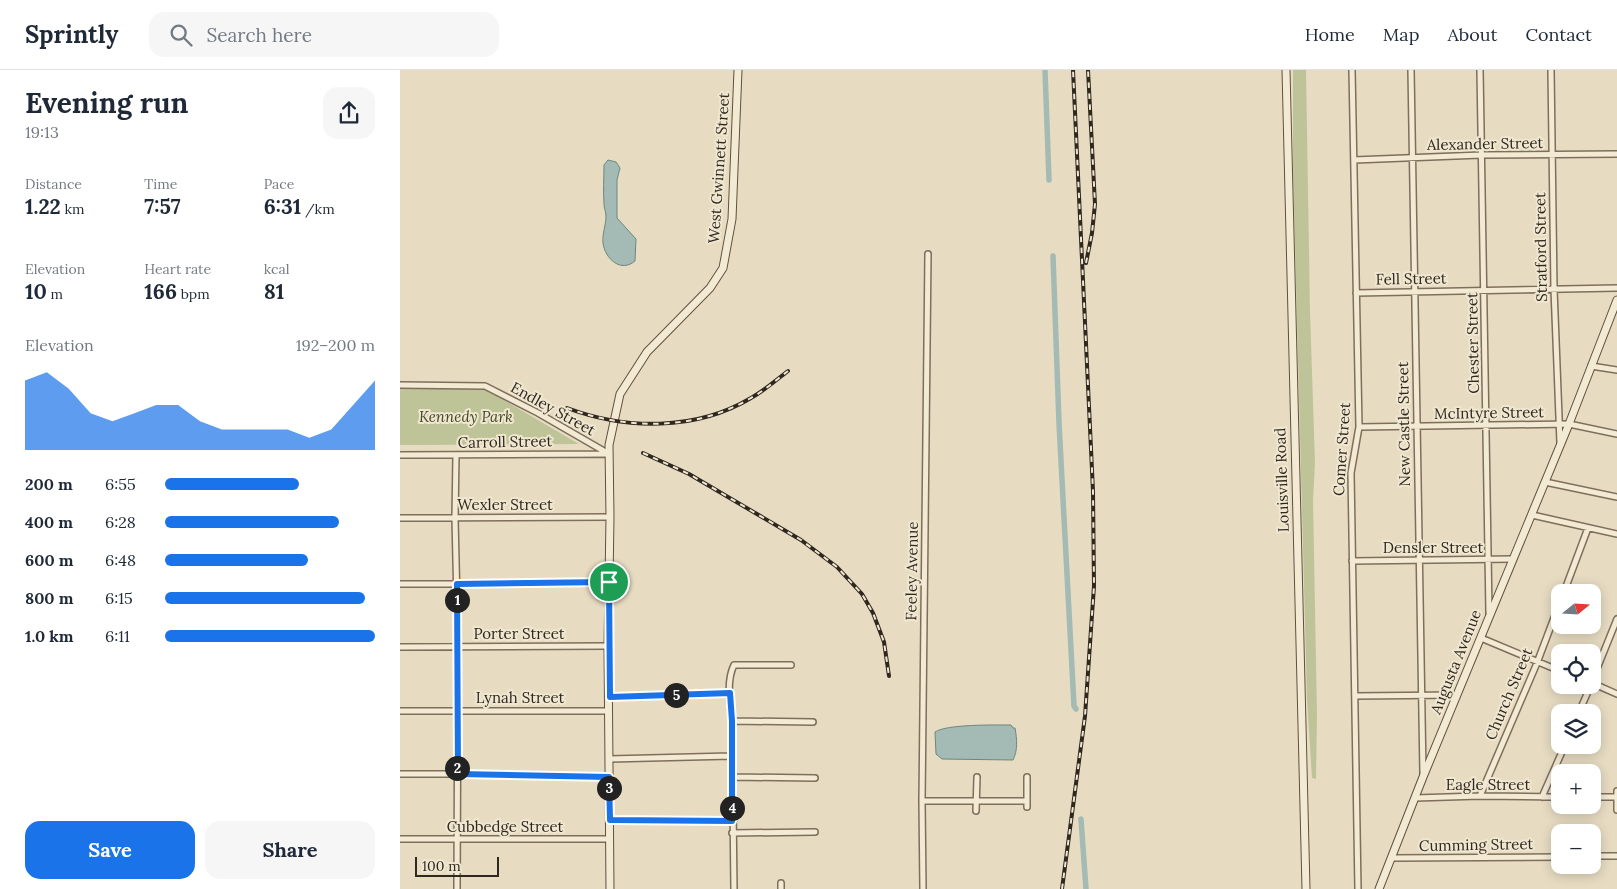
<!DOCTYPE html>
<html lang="en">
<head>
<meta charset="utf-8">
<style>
  :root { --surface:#fff; --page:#f6f6f7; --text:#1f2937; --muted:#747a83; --line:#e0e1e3; --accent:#1a73e8 }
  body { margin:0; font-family:Lora,serif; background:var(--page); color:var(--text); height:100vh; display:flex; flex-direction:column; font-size:19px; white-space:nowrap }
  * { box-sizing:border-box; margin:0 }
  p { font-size:16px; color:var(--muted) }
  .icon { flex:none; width:28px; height:28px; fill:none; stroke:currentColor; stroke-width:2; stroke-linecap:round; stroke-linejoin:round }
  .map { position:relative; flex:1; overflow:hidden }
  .drawer { display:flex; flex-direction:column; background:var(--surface); width:400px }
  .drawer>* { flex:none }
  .needle { width:32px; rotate:72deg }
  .tools { position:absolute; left:1151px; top:514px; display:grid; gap:10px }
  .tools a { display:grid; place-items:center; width:50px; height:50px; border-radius:10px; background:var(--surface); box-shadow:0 2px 12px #0003; font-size:25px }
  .scale { position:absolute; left:15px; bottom:12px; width:84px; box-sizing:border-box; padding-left:5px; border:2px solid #30271e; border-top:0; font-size:14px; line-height:18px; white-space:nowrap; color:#30271e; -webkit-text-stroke:4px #f0e7d1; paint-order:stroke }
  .pin { position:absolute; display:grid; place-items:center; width:42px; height:42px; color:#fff; margin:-21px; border:2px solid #fff; border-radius:50%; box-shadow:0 1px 5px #0007 }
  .km { position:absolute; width:25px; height:25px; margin:-12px; border-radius:50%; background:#222; color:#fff; font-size:14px; line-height:25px; text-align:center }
  .round { display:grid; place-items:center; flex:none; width:52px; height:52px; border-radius:15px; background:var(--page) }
  .overview { display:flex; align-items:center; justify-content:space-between; height:85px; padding:0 25px }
  h1 { font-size:28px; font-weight:800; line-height:38px }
  .figures { display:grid; grid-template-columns:repeat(3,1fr); gap:8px; height:85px; padding:5px 25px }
  .figures div { display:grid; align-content:center }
  .figures b { font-size:21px; font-weight:800 }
  .figures small { font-size:14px; font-weight:400 }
  .figures p { font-size:14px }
  .chart { height:140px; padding:10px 25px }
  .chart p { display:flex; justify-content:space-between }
  .chart svg { width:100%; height:90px; margin-top:5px; fill:var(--accent); opacity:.7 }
  .cta { display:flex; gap:10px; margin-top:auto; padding:10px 25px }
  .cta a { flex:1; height:58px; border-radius:15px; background:var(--accent); color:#fff; font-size:20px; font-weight:800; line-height:58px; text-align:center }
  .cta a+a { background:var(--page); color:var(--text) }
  ul { padding:0 25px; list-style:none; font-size:16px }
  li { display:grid; grid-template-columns:80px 60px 1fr; align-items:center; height:38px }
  li i { height:12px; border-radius:6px; background:var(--accent) }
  header { display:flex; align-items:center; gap:30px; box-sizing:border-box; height:70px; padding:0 25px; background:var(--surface); border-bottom:1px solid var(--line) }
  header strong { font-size:24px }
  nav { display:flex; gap:28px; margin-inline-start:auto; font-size:18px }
  .search { width:350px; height:45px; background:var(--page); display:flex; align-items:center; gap:12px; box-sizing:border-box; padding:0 18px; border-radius:15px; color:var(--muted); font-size:19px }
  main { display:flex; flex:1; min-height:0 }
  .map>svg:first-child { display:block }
  .green { fill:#bec398 }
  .water { fill:#a4bab4; stroke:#6c8780 }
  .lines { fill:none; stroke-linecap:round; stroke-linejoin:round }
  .canal { stroke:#a4bab4; stroke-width:5.5 }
  .minor-casing { stroke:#7f6e5c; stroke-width:8 }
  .secondary-casing { stroke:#60503f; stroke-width:9 }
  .minor { stroke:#f3ead4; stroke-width:5 }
  .secondary { stroke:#f3ead4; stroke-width:7 }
  .rail-casing { stroke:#30271e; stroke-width:4 }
  .rail { stroke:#f0e7d1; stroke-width:2; stroke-dasharray:5.5; stroke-linecap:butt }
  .route-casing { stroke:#fff; stroke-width:10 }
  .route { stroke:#1a73e8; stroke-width:6 }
  .labels { text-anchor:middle; stroke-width:4; stroke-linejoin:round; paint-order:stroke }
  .street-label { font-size:15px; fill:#30271e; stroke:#f0e7d1 }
  .park-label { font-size:15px; font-style:italic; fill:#414a27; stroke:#f0e7d1 }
</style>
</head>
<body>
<header>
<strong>Sprintly</strong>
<div class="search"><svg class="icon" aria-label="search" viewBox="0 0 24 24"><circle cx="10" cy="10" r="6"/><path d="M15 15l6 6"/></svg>Search here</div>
<nav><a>Home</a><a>Map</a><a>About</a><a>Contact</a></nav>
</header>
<main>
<section class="drawer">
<div class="overview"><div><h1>Evening run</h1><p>19:13</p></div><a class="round"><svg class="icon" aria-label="share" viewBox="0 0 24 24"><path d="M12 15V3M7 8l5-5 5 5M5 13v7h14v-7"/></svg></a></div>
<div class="figures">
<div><p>Distance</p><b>1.22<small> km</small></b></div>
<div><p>Time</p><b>7:57</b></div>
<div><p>Pace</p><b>6:31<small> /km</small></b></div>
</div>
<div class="figures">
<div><p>Elevation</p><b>10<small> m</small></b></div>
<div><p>Heart rate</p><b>166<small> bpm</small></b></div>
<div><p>kcal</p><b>81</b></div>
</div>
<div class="chart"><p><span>Elevation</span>192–200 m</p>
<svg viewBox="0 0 160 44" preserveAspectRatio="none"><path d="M0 44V10L10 6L20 14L30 26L40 30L50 26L60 22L70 22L80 30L90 34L100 34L110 34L120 34L130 38L140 34L150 22L160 10V44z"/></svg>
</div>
<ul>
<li><b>200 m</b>6:55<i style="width:64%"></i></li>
<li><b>400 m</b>6:28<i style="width:83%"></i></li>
<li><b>600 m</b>6:48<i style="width:68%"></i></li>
<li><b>800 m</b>6:15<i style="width:95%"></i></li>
<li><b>1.0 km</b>6:11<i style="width:100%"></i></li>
</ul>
<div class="cta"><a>Save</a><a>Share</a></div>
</section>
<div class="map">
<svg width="1217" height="819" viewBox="0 0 1217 819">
  <rect width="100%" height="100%" fill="#e7dcc2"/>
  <path class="green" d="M893,0H906L910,241L915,393L913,430L917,645L916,709L912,708L907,629L893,100Z
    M0,319H85L179,374L0,375Z"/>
  <path class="water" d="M208,90L216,92L220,98L217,110V148L236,169L235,191C221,203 205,189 203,173C202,164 206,155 206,146C206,142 204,138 204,134C203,121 204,108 204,95Z
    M611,655L613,658H615C617,669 618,680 613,690L542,689L536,684L535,662C547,654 595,655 611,655Z"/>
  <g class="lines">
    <path class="canal" d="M645,0L649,110
      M653,186L659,353L674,636L676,639
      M681,749L686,819"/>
    <defs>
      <path id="minor" d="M952,0L959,357L951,403L958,819
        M1011,0L1023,704
        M1080,0L1089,543
        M1151,0L1154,219L1160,373
        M954,90L1081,85L1217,84
        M956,223L1217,218
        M1191,296L1217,300
        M0,315L85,316L138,343L209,384
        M959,357L1169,354L1217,364
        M0,385L209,384
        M56,385L55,448L58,576L57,819
        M1145,412L1217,427
        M1132,445L1217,464
        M0,448L210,447
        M952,491L1113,489
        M0,514L209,512
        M1164,522L1188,458
        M1081,568L1160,601
        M0,577L208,576
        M1192,611L1217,549
        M1192,613L1217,624
        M955,626L1057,625
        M210,627L330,623
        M0,641H209
        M1179,642L1191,615
        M332,651L413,652
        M209,689L331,686
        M0,704H57L209,707
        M333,707L415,708
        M627,707V737
        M1217,721V740
        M1080,726L1137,593L1160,532
        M1142,727L1165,675
        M1192,727H1217
        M1015,728L1080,726L1160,727
        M522,731H627
        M576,741L577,707
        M210,750L332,751
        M332,763L415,762
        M0,769H210
        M1192,786H1217
        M992,788L1160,787
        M381,813V819
        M334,819L332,651C330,634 326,611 334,595H391
        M523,819L522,731L528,184"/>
      <path id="secondary" d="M886,0L906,819
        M210,819L208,576L210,447L209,375L220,324L247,282L310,218L323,198L332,149L338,0
        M979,819L1023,707L1169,354L1217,230"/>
    </defs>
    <use href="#minor" class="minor-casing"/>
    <use href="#secondary" class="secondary-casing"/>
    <use href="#minor" class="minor"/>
    <use href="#secondary" class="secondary"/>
    <defs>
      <path id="rail" d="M686,193L692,163L695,134L688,0
        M167,338C226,360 296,361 351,328C364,321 376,310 388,301
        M243,383L289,404L401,470L437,497L462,524L473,543L484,572L489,606
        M662,819L685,646L694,516L693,421L673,0"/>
    </defs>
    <use href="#rail" class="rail-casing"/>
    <use href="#rail" class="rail"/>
  </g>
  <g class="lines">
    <defs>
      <path id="route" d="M209,512L210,627L330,623L332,651V751L210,750L209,707L58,704L57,514Z"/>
    </defs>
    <use href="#route" class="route-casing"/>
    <use href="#route" class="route"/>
  </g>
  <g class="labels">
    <g class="street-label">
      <text transform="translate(1085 74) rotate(-1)" y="5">Alexander Street</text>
      <text transform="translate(319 98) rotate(-86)" y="5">West Gwinnett Street</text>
      <text transform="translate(1141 177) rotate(-91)" y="5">Stratford Street</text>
      <text transform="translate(1011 209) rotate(-1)" y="5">Fell Street</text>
      <text transform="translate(1073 273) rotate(-91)" y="5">Chester Street</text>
      <text transform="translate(153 339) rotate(29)" y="5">Endley Street</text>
      <text transform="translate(1089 343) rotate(-1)" y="5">McIntyre Street</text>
      <text transform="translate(1004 354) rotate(-91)" y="5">New Castle Street</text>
      <text transform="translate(105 372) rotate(-1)" y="5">Carroll Street</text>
      <text transform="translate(942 379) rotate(-86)" y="5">Comer Street</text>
      <text transform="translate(882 410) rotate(-92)" y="5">Louisville Road</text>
      <text x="105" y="440">Wexler Street</text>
      <text x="1033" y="483">Densler Street</text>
      <text transform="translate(512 501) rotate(-89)" y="5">Feeley Avenue</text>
      <text x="119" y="569">Porter Street</text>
      <text transform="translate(1056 592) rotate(-68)" y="5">Augusta Avenue</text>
      <text transform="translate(1109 624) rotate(-67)" y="5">Church Street</text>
      <text x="120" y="633">Lynah Street</text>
      <text x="1088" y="720">Eagle Street</text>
      <text x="105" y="762">Cubbedge Street</text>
      <text transform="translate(1076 775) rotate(-1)" y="5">Cumming Street</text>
    </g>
    <g class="park-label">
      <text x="66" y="352">Kennedy Park</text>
    </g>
  </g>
</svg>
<div class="tools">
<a><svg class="needle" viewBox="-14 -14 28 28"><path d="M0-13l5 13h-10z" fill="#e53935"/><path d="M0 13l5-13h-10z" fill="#747a83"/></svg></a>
<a><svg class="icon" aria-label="locate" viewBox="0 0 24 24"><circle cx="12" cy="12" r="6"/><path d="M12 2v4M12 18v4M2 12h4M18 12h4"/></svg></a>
<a><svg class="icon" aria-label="layers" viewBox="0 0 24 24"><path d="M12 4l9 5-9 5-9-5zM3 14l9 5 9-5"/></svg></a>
<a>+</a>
<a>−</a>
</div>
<div class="scale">100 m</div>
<div class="pin" style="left:209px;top:512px;background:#1e9e55"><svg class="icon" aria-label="arrive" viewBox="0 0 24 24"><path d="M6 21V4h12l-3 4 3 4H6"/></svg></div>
<b class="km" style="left:57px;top:530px">1</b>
<b class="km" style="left:57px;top:698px">2</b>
<b class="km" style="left:209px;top:718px">3</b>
<b class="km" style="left:332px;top:738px">4</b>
<b class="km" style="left:276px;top:625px">5</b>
</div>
</main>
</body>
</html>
